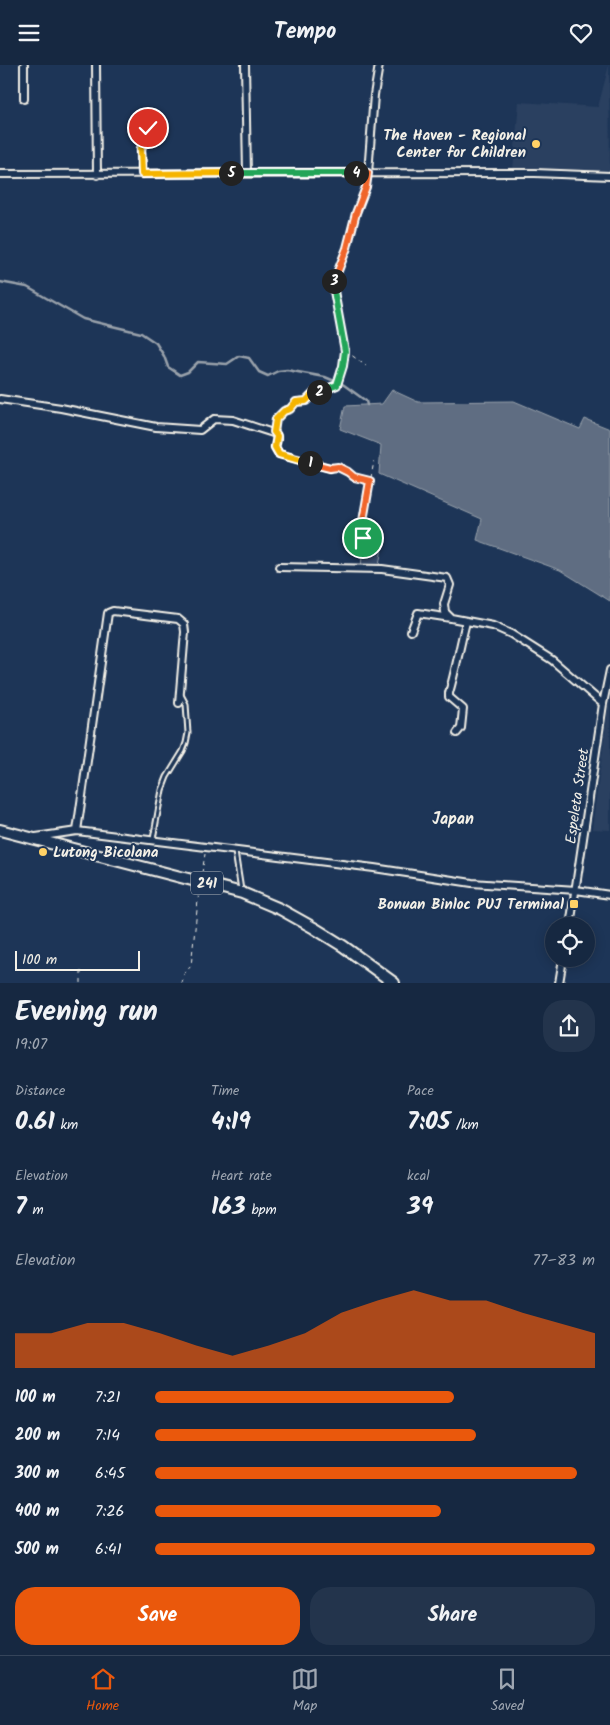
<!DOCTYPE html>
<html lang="en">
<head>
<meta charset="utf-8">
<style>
  :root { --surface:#162841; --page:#23344c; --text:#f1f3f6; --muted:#9ea6b1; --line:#35445a; --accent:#ea580c }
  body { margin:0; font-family:Kalam,sans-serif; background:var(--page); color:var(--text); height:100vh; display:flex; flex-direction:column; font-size:19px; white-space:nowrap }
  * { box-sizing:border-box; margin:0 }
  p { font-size:16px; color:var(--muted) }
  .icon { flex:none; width:28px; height:28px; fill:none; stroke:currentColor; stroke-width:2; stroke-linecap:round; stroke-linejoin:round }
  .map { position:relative; height:918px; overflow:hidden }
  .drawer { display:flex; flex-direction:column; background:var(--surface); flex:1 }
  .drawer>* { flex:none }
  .fabs { position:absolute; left:545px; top:852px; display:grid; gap:10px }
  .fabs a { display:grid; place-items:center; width:50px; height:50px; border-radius:50%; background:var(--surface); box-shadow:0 2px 12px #0003,0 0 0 1px var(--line); font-size:25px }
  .scale { position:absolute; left:15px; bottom:12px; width:125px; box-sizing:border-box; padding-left:5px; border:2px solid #f4f1e8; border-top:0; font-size:14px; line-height:18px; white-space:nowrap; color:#f4f1e8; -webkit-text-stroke:4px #1d3557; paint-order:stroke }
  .pin { position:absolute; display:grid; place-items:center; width:42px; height:42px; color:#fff; margin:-21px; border:2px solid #fff; border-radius:50%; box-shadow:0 1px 5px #0007 }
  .km { position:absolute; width:25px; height:25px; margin:-12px; border-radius:50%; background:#222; color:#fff; font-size:14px; line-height:25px; text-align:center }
  .round { display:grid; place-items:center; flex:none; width:52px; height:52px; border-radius:20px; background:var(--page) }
  .head { display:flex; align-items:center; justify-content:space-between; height:85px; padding:0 15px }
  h1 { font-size:28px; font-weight:800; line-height:38px }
  .metrics { display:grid; grid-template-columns:repeat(3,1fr); gap:8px; height:85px; padding:5px 15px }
  .metrics div { display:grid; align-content:center }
  .metrics b { font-size:25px; font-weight:800 }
  .metrics small { font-size:14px; font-weight:400 }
  .metrics p { font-size:14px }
  .chart { height:140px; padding:10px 15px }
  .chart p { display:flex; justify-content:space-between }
  .chart svg { width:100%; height:90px; margin-top:5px; fill:var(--accent); opacity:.7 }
  .cta { display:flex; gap:10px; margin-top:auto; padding:10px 15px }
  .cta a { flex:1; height:58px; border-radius:20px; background:var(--accent); color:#fff; font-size:20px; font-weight:800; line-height:58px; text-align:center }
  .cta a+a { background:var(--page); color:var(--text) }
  ul { padding:0 15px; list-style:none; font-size:16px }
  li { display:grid; grid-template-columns:80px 60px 1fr; align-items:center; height:38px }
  li i { height:12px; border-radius:6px; background:var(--accent) }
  header { display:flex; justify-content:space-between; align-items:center; height:65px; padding:0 15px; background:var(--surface); font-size:22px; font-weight:800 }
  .menu { display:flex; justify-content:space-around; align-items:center; height:70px; border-top:1px solid var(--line); background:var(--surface); font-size:14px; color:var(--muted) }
  .menu a { display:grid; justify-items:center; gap:2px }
  .menu .active { color:var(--accent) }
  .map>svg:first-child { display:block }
  .built { fill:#2a4060 }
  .green { fill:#354a67; stroke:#949ea8 }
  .water { fill:#5e6d82; stroke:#9aa2ab }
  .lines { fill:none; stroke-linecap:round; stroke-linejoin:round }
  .stream { stroke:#9aa2ab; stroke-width:2.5 }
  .service-casing { stroke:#f4f1e8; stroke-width:7 }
  .minor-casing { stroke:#f4f1e8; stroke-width:10 }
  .primary-casing { stroke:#f4f1e8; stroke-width:14 }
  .path { stroke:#f4f1e8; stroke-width:1; stroke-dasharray:4 4; stroke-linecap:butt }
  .service { stroke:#1d3557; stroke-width:3 }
  .minor { stroke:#1d3557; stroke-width:6 }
  .primary { stroke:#1d3557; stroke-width:10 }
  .split-1-casing { stroke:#fff; stroke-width:10 }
  .split-2-casing { stroke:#fff; stroke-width:10 }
  .split-3-casing { stroke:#fff; stroke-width:10 }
  .split-4-casing { stroke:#fff; stroke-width:10 }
  .split-5-casing { stroke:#fff; stroke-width:10 }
  .split-6-casing { stroke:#fff; stroke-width:10 }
  .split-1 { stroke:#f0652b; stroke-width:6 }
  .split-2 { stroke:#f5b400; stroke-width:6 }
  .split-3 { stroke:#22a559; stroke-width:6 }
  .split-4 { stroke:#f0652b; stroke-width:6 }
  .split-5 { stroke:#22a559; stroke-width:6 }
  .split-6 { stroke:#f5b400; stroke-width:6 }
  .poi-dot { fill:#ffd166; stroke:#1d3557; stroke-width:2 }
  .labels { text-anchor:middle; stroke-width:4; stroke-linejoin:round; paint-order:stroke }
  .shield { fill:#1d3557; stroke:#b4b9bc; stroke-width:1 }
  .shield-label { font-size:14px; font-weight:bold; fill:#f4f1e8 }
  .poi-label { font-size:15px; font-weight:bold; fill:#f4f1e8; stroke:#1d3557; text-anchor:end }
  .street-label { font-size:15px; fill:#f4f1e8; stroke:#1d3557 }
  .neighbourhood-label { font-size:16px; font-weight:bold; fill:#f4f1e8; stroke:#1d3557 }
</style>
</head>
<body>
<header><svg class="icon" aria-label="menu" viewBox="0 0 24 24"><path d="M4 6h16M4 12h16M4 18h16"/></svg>Tempo<svg class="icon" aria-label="heart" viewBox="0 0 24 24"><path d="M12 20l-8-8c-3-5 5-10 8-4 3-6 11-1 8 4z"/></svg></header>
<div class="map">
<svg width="610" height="918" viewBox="0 0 610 918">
  <rect width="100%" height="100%" fill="#1d3557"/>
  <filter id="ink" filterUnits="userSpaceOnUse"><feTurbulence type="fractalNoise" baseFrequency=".02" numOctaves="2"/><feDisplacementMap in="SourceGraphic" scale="10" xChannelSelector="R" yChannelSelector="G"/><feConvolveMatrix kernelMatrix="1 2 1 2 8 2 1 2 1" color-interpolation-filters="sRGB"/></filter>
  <g filter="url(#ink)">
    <path class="built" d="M609,0L610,108L513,105L519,37L598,42Z
      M610,632V765L592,764L608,645Z"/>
    <path class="green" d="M363,472L383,476L378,507L361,506Z"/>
    <path class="water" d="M392,325L418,337L514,336L580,364L585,354L610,364V536L560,505L477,475L482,454L379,409L381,380L340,364L345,341L382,339Z"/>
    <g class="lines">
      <path class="stream" d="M0,217L27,222L83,254L141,268L156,278L164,291L168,302L180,310L188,307L198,297L227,299L239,291L249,293L259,307L268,311L278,306L287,305L325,312L344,320L366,336L367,340"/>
      <defs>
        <path id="service" d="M153,774L162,725L167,712L183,686L186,678L188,668L186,639L180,628
          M235,787L241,825"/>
        <path id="minor" d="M24,0V34
          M96,0L97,110
          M245,0L247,108
          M368,108L374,30L379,0
          M0,109L535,108L610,111
          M142,109L141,84L148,63
          M0,334L61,343L156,362L200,365L214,354L233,355L276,369L277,375L275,382L279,389L330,403
          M279,502L382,504L447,513L450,520L444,539L445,547L451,553L493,561L511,569L552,595L603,639
          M411,566L418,548L451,553
          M457,668L461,663L463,644L449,632V628C456,604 460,580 466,557
          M77,766L108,548L113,546L178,554L184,559L185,567L179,638
          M36,772L77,766L374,803L472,818L576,825L610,830
          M570,861L603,639L610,605
          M559,918L563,894"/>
        <path id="primary" d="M0,765L242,828L280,844L314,863L343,881L394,918"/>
      </defs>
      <use href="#service" class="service-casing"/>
      <use href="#minor" class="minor-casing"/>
      <use href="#primary" class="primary-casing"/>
      <path class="path" d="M346,286L366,301
        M275,360C278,346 288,347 296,337L307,336L314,328H318L337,320L345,286L333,226L334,214L347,183L356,148L367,116
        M338,402L348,407L353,413L370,416
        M363,473H360L374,396
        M202,808L205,789
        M81,906V918
        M182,918L184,909L191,901L199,826"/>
      <use href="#service" class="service"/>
      <use href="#minor" class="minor"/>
      <use href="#primary" class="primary"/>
    </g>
  </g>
  <g class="lines" filter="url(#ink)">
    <defs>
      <path id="split-1" d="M310,398L330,403L338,402L348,407L354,412L370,416L360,473H363"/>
      <path id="split-2" d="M310,398L279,389L275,382L277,371L274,367L276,354L284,346L290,344L296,337L306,336L314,328L319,327"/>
      <path id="split-3" d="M319,327L337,320L343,301L345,286L334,226V216"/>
      <path id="split-4" d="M334,216L347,183L356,148L366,122L368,108H356"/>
      <path id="split-5" d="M231,108H356"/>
      <path id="split-6" d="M148,63L141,84L142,109L231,108"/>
    </defs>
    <use href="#split-1" class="split-1-casing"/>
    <use href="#split-2" class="split-2-casing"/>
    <use href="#split-3" class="split-3-casing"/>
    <use href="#split-4" class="split-4-casing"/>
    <use href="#split-5" class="split-5-casing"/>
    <use href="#split-6" class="split-6-casing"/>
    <use href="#split-1" class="split-1"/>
    <use href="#split-2" class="split-2"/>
    <use href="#split-3" class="split-3"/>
    <use href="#split-4" class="split-4"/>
    <use href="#split-5" class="split-5"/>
    <use href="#split-6" class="split-6"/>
  </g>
  <g class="poi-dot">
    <circle cx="536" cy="79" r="5"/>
    <circle cx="43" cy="787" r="5"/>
    <rect x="569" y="834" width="10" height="10" rx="2.5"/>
  </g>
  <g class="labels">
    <rect class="shield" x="191" y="806.5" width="32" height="23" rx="4"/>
    <g class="shield-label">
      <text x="207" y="823">241</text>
    </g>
    <g class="poi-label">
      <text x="526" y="75">The Haven - Regional<tspan x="526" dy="17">Center for Children</tspan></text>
      <text x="53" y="792" text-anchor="start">Lutong Bicolana</text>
      <text x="564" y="844">Bonuan Binloc PUJ Terminal</text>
    </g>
    <g class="street-label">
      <text transform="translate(577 731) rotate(-82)" y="5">Espeleta Street</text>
    </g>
    <g class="neighbourhood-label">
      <text x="453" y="759">Japan</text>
    </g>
  </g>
</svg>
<div class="fabs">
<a><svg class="icon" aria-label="locate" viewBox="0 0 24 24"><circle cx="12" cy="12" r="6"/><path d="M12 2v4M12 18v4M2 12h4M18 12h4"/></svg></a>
</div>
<div class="scale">100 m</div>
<div class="pin" style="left:363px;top:473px;background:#1e9e55"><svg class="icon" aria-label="arrive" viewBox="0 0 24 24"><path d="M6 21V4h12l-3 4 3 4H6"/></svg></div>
<div class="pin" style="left:148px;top:63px;background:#d93025"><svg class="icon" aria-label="check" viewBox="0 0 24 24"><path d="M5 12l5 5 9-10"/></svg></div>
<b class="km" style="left:310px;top:398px">1</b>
<b class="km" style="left:319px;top:327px">2</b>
<b class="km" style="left:334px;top:216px">3</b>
<b class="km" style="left:356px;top:108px">4</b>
<b class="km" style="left:231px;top:108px">5</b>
</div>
<section class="drawer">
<div class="head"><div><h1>Evening run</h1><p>19:07</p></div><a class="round"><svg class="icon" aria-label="share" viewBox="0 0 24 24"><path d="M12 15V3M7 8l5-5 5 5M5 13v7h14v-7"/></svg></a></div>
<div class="metrics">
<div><p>Distance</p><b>0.61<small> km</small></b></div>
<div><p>Time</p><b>4:19</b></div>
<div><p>Pace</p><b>7:05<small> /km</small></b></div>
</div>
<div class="metrics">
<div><p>Elevation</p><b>7<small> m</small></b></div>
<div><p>Heart rate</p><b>163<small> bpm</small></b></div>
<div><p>kcal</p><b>39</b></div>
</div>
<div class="chart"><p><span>Elevation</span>77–83 m</p>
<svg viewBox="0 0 160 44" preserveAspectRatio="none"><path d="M0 44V27L10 27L20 22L30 22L40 27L50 33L60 38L70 33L80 27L90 17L100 11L110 6L120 11L130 11L140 17L150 22L160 27V44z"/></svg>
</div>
<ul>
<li><b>100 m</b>7:21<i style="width:68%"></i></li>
<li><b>200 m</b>7:14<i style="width:73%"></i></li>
<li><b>300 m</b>6:45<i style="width:96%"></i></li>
<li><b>400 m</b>7:26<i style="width:65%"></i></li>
<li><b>500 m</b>6:41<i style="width:100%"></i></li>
</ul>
<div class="cta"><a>Save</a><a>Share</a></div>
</section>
<nav class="menu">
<a class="active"><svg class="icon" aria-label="home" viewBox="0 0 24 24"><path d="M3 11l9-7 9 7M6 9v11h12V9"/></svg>Home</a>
<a><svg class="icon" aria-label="map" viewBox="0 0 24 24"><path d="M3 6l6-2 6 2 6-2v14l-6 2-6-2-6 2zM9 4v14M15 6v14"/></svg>Map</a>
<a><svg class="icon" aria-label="saved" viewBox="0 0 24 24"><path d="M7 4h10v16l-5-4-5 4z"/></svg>Saved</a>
</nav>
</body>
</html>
